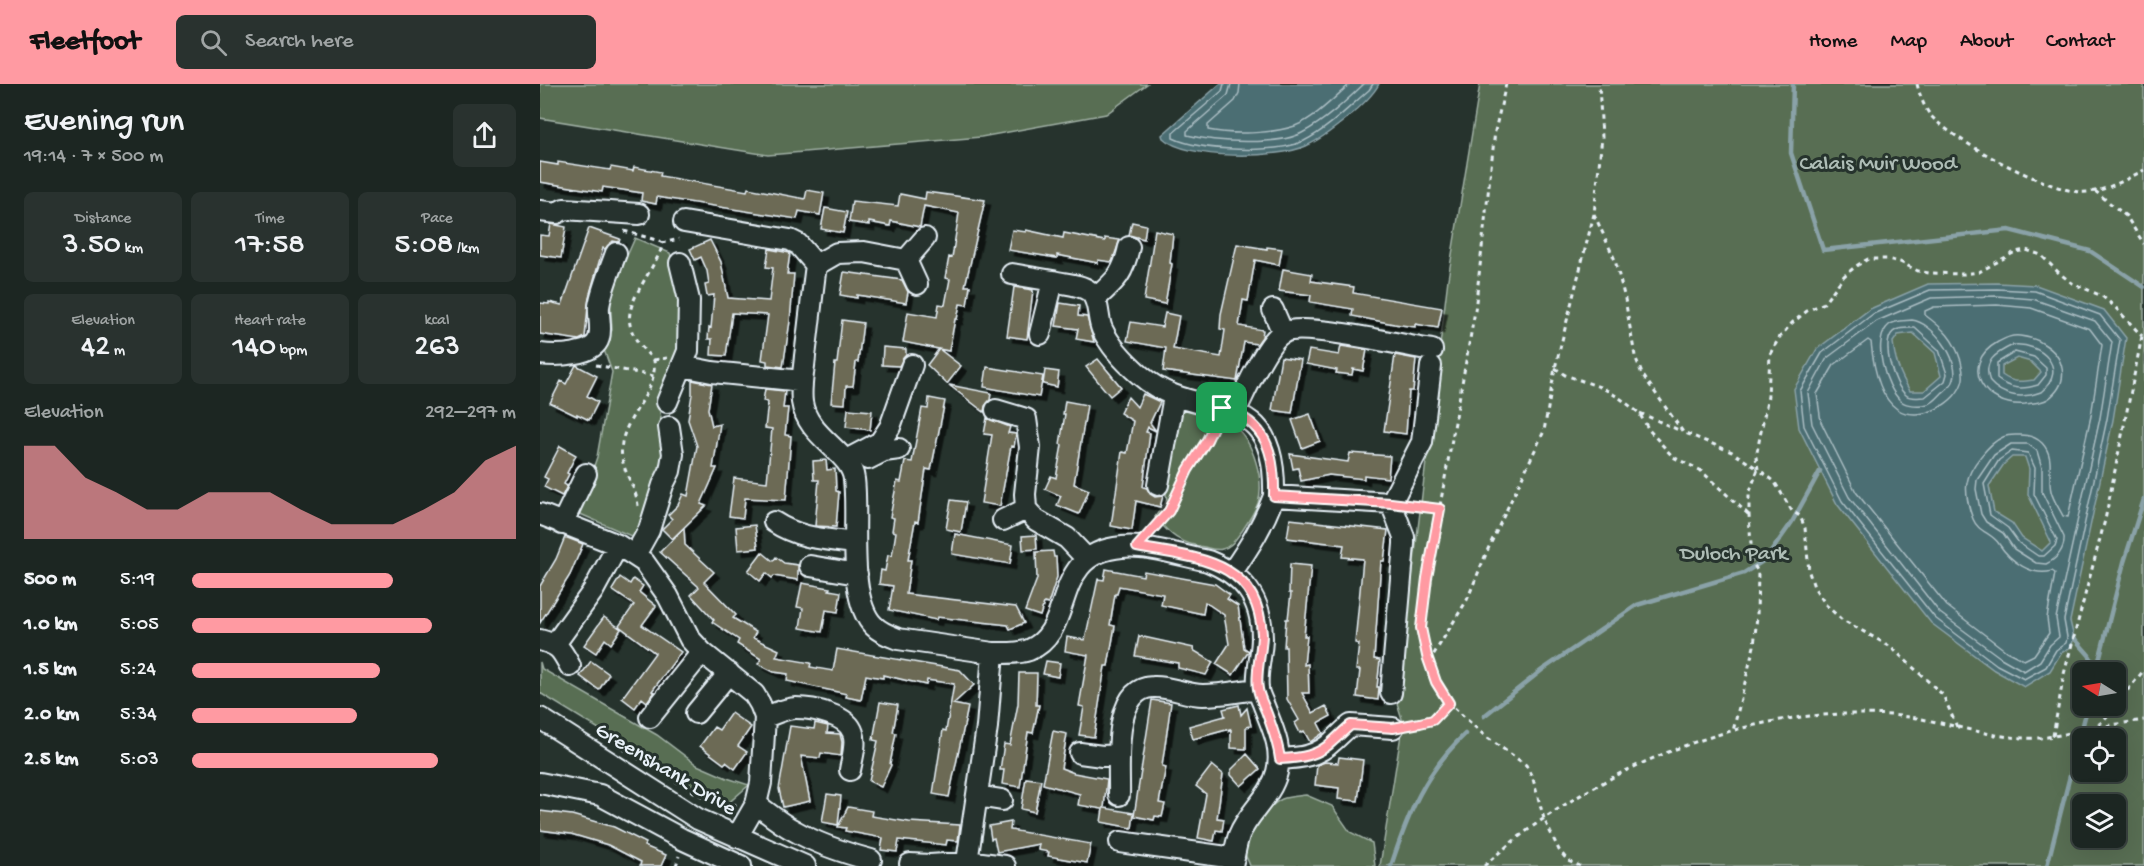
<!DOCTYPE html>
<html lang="en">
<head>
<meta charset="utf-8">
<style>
  :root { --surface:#1c2622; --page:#29322f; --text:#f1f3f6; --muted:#a0a5a5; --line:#3a4340; --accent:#ff9aa2 }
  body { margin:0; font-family:"Gochi Hand",sans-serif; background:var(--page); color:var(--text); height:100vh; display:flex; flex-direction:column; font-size:22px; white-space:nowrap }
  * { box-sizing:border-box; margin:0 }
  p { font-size:20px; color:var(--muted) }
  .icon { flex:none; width:33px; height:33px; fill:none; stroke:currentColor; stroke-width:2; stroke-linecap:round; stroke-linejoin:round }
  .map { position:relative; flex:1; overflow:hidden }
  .sheet { display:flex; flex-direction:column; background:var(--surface); width:540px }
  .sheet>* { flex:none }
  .needle { width:39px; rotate:281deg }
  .buttons { position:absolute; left:1532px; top:578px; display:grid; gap:12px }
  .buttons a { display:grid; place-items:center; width:54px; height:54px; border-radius:9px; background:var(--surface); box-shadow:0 6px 24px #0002,0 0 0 2px var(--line); font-size:30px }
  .pin { position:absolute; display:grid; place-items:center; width:51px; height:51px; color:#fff; margin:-26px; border-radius:12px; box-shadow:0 3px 9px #0006 }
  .round { display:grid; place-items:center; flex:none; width:63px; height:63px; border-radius:9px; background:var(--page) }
  .headline { display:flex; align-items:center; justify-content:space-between; height:102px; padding:0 24px }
  h1 { font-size:33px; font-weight:600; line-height:45px }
  .metrics { display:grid; grid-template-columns:repeat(3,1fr); gap:9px; height:102px; padding:6px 24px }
  .metrics div { display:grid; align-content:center; border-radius:9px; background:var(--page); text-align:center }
  .metrics b { font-size:30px; font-weight:600 }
  .metrics small { font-size:16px; font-weight:400 }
  .metrics p { font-size:16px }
  .chart { height:168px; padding:12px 24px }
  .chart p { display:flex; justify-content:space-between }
  .chart svg { width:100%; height:108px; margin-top:6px; fill:var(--accent); opacity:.7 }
  ul { padding:0 24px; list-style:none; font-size:20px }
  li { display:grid; grid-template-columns:96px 72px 1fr; align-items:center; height:45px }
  li i { height:15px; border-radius:8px; background:var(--accent) }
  header { display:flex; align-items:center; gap:36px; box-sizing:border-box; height:84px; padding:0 30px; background:var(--accent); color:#111 }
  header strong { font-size:28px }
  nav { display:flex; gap:33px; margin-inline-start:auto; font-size:21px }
  .search { width:420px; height:54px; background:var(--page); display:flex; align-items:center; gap:15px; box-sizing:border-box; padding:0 21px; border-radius:9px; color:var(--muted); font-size:22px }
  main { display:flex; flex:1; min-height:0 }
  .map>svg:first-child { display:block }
  .green { fill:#586e52; stroke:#a0b0a5; stroke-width:1.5; fill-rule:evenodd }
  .water { fill:#4c6e73; stroke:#8aa2a8; stroke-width:1.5; fill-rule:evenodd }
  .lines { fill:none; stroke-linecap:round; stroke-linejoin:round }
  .shore { stroke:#aabdc3; stroke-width:1.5 }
  .stream { stroke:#8aa2a8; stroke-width:4.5 }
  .building { fill:#6c6a55; stroke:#e8f1f8; stroke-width:1.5; filter:url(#shadow) }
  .minor-casing { stroke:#e8f1f8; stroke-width:24 }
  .path { stroke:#e8f1f8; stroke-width:3; stroke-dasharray:4.5 4.5; stroke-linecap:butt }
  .minor { stroke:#26332d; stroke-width:20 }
  .route-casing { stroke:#fff; stroke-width:12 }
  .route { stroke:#ff9aa2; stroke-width:8 }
  .labels { text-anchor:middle; stroke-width:6; stroke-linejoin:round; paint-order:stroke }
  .park-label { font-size:22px; fill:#aebdb6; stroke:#26332d }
  .street-label { font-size:22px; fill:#e8f1f8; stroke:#26332d }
</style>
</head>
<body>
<header>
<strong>Fleetfoot</strong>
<div class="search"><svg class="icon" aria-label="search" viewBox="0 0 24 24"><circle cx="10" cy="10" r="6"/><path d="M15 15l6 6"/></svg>Search here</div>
<nav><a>Home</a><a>Map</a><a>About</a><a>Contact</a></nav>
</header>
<main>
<section class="sheet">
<div class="headline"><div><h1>Evening run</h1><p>19:14 · 7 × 500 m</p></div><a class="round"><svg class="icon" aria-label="share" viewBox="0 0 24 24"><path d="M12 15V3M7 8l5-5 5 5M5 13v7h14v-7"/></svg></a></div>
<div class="metrics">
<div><p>Distance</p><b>3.50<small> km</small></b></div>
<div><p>Time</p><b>17:58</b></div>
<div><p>Pace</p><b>5:08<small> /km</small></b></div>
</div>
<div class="metrics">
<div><p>Elevation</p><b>42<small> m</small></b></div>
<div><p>Heart rate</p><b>140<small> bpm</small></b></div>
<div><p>kcal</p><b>263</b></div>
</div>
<div class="chart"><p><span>Elevation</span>292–297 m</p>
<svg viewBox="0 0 160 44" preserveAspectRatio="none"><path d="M0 44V6L10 6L20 19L30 25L40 32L50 32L60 25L70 25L80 25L90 32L100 38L110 38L120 38L130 32L140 25L150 12L160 6V44z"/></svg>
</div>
<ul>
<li><b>500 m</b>5:19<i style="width:62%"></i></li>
<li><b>1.0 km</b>5:05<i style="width:74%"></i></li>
<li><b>1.5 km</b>5:24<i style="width:58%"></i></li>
<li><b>2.0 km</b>5:34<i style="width:51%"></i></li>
<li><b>2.5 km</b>5:03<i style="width:76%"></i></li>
</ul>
</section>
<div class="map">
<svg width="1604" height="782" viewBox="0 0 1604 782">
  <defs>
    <filter id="shadow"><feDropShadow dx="5.5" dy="5.5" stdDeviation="0" flood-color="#0009"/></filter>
  </defs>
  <rect width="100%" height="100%" fill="#26332d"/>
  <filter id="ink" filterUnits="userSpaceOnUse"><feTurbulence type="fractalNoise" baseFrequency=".0167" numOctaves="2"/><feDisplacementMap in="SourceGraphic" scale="12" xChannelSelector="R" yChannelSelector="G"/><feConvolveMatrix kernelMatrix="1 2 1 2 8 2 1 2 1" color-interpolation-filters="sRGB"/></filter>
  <g filter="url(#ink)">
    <path class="green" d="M0,0H607L566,30L441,53L228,71L0,34Z
      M940,0H1604V782H840L863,638L857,619L908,195ZM1542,588H1575V621H1542ZM1542,654H1575V687H1542ZM1542,720H1575V753H1542Z
      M95,154L130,169L139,197L142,265L120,312V329L127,358L129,377L98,455L38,429L57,373L72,288L63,263L72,246L70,210Z
      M643,324C659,329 681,332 695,343C713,357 725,397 718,419C714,429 708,438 702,447C696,454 692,463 682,465C677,467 669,464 664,463C639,459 631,452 615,433L627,416L624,399L636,330Z
      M0,578L2,585L117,651L157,681L187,694L209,701L186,721L167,711L0,609Z
      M766,711L792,722L810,748L832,759L835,782H710C709,778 705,772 705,769C704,753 728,721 742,715C749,712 758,712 766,711Z"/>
    <path class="water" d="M680,0H839C829,19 786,53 766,62C738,75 646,76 623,54L622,51Z
      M1457,199L1496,201L1564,226L1586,254L1573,336L1530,537L1534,554L1531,563L1521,569L1510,587L1484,603L1454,586L1391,539L1297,420L1259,344L1254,305L1277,265L1330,225L1388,200ZM1373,249L1395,269L1401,292L1384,307H1370C1360,290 1355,277 1353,258L1358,251ZM1477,274L1491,278L1501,288L1494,296C1481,298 1473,299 1462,291V282ZM1472,373H1485L1489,385L1488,410L1511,458L1502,467L1482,454L1472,439L1454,428L1449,402L1464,380Z"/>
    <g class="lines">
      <path class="shore" d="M684,0L682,7L633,49V54C660,67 736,70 764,57C788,45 809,23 829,6L833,0
        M691,0L688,11L647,47V51C674,58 738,62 762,49C785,37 805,18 824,0
        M700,0L699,9L695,17L668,41V46C692,51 731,50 755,42C774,35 795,13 810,0
        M1457,205L1495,207L1560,231L1580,256L1567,335L1524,536L1527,553L1526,559L1516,566L1506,583L1484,595L1457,581L1395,534L1302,417L1264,342L1260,307L1282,269L1333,230L1390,206Z
        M1457,212L1493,215L1555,237L1572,258L1560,334L1516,534L1519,553L1510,561L1500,577L1484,587L1461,574L1400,529L1309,413L1272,340L1268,309L1287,274L1337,237L1391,214Z
        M1457,221L1491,224L1550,245L1562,261L1551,332L1528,433L1523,432C1519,424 1513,416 1511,407C1507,391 1516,374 1502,359C1496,353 1489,351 1481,351C1475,351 1469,350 1463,353C1449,359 1429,384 1427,399C1425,409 1429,425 1433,435C1438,448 1452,449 1459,460C1470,477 1492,493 1512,487L1515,489L1507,534L1509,549L1494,571L1484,576L1466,567L1407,522L1316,408L1281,338L1277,310L1294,281L1328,256L1331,258C1333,279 1338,312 1357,325C1379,340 1419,319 1423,295C1424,289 1422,283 1421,277C1414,255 1404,245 1385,231V227L1394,223Z
        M1372,236C1392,238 1420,275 1414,295C1413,301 1407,305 1402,309C1398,313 1394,319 1388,320C1381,322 1367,322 1361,317C1345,303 1331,256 1349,241C1355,236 1365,237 1372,236Z
        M1375,244L1399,266L1407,290L1405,297L1385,313C1379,313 1370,315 1366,311C1354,302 1338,254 1356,246C1361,243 1370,244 1375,244Z
        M1480,252C1487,253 1496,255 1502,259C1525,272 1531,298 1508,315C1501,319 1493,319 1485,320C1445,324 1417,281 1458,258C1466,254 1471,251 1480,252Z
        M1473,261C1500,258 1530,284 1501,308C1483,315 1463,313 1450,298C1442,277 1456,269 1473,261Z
        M1475,268L1494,273L1506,284V291L1498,301C1482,306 1470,305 1457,295V279Z
        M1471,360H1488L1497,367L1502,384V408L1524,453C1525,465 1517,475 1506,480L1496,479L1474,465L1463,449L1446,438L1441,430L1436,405L1437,396L1454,371Z
        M1472,367L1488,369L1495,384L1494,410L1517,456L1515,462L1504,472H1498L1479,459L1468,444L1450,431L1444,400L1459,376Z"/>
      <path class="stream" d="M1253,0L1251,69L1283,166L1469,146L1550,167L1604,203
        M1534,554L1549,571L1557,585
        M1556,588L1584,478L1604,415
        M944,632L1002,586L1097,521L1204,489L1226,475L1252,438L1280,387
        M851,782C868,730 885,688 925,650
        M1507,782L1548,621"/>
    </g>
    <path class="building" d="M0,78L18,81V78L70,86L71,83L93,87L94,83L121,88L120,92L207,107L208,104L265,115L267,106L284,109L280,131L259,127L257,135L117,113L116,120L101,117L102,109L63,103L62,108L0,98Z
      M386,108L445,116L425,202H430L427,221L420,220L417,235H415L409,267L363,258L368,228L397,233L399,220L405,221L410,195L405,194L409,173L412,174L419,129L384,122L380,143L351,137L350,142L329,138V141L309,138L312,117L358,122L360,110L385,115Z
      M285,124L307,128L303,149L281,145Z
      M592,138L606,141L604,155L589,151Z
      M11,140L26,143L21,174L0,171V151L9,152Z
      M49,144L80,155L79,158L73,157L65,165L63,164L49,213L45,253L39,256L0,250V219L9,220V218L22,221Z
      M472,146L486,148V146L523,154L524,149L565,157V154L580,156L572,178L558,176V179L517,171V174L468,166Z
      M615,146L633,150L630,179L632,180L625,220L604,216Z
      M170,156L181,178L188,214L229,217L233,184L226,183L229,165L250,169L247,190H254L250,237L243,283L227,281V277L222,276L228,231L192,229L186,272L171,271L172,255H168L169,243L171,244L174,211L167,212L165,201L169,200L167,187L161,173L155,176L150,165Z
      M697,160L727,165V163L742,165L739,181L715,176L708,217L703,216L699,242L723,246L722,253L717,260L704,258L697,297L623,287L626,264L587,257L591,238L622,243L625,229L639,232L633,265L681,273L685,246L680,245L681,230Z
      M743,185L772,190L771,197L814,203L813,209L902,224L898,244L875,240V243L854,240L812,232L813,225L770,218L771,211L739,207Z
      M304,188L362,196L368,208L366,219L317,211V214L300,211Z
      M474,203L493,206L487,255L467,252Z
      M520,219L539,222L538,232L547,233L554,258L536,255L538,245L516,242Z
      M302,236L323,239L318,278H316L313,302H306L305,320L291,319L295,279H297Z
      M801,262L827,266L823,287L813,285L812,291L796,289L797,286L766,280L769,266L799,271Z
      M343,263L366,265V271L359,282L342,281Z
      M399,265L421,282L407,300L387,281Z
      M855,271L876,275L873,307H869L866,350L844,347Z
      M741,273L761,276L752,329L732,326Z
      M558,275L581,303L570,312L546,283Z
      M36,281L57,292L47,312L58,318L49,336L37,330V332L10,319L21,297L26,300Z
      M447,283L503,292L499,313L444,303Z
      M505,286L519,288L517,303L503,300Z
      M152,296L172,300L168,325L172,342L180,340L173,384H177L161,420L166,422L132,455L122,445L132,435L128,431L138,421L143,410L148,412L157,362L148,336L152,310Z
      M409,301L451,309L450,316L445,322L444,328Z
      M225,305L245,307L243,324H248L245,351L251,352L246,416L205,414L203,434L189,432L194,394L227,398L232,345L225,344L228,318L223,317Z
      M603,310L620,318L610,339L616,347L608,343L606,348L610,349L603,403L607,404L610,410L615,413L623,412L620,423L596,417L592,446L571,442L582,368L587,369L593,337L580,329L588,313L597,323Z
      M389,314L405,317L391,386L386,385L378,438L375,437L368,476H371L366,510L476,523L484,539L470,545L468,541L397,533L396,536L349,526L353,502L339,500L341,486L345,487L348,471L352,472L356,448L352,447L354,434L350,433L357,397L361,398L365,377L372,378L382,324L388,325Z
      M525,317L547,321L534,400L549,406L539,430L517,421L521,412L505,405L511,392L516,394L522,361L520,360L525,330H523Z
      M308,325L332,327L330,346L306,343Z
      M770,330L780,357L762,364L752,336Z
      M447,334L470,343L468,349L476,350L474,363L471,362L460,422L441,419L452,351L444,350Z
      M20,362L36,371L27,389L29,390L24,400L27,402L22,412L4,403L8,395L4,393Z
      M810,369L850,372L848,394L824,391V395L789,391L761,397L758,384L753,385L750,370L808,378Z
      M286,376L287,386L295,385L296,407L299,408L296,443L275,442L279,396H274L273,377Z
      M411,416L426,418L421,448L406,445Z
      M750,435L848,446L844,477H841L834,575L840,576L837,603H839L838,616L817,613L820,586H816L819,560L815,559L823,475L802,473L804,461L747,454Z
      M215,441L218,464L198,466L196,443Z
      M144,444L145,461L174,488L164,498L196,531L193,534L216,548L213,554L239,566L236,573L271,579L270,583L293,587L297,565L420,586L434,601L413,620L428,623L409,713L393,710L403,646L406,647L414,600L387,596L386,601L343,591V594L326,591L321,616L306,613L307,610L247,597L248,590L234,588L218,580L221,575L197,560L199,556L172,538L174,536L151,511L159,503L120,468Z
      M415,450L473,461L470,480L412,470Z
      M496,451L497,465L483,466L482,452Z
      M25,453L43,460L30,491L0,539V502L16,475Z
      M513,467L514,473H516L517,493L508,520L504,519L500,532L485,527L497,495L496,468Z
      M222,468L233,477L236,473L244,479L258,481V496L234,492L232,494L226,489L220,497L208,487Z
      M750,480L771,482L764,552H767L764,581L768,580L769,609H762L773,629L786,622L791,632L778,639L783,649L770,658L764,647L760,649L755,639L759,636L747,615L746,563H744L746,535H748L751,509H749Z
      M566,485L603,492L604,487L675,500L690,511L687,515L698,522L704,564L709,567L693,591L676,580L689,560L684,531L665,518L663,530L621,521L623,510L579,502L577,510H575L570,541L575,542L568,582H565L554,653L539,651L544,623L539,622L548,571L525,567L527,553L545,556L558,495L564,496Z
      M80,493L90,500L93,495L103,502L99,508L116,522L102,541L141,568L112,607L114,608L107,618L102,614L95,624L82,614L115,569L79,542L94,521L72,506Z
      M262,499L290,504L289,506L301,508L298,528L286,526L282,548L260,544L263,524L257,523Z
      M64,533L81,545L71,560L65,555L56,569L44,561Z
      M599,552L654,564L653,566L673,578L666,591L638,584V579L595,572Z
      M51,577L69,590L59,606L40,592Z
      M506,577L520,579L518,593L503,590Z
      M479,589H497L496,621H499L493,649L488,648L480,703L462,700L464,686H460L464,660L470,661L478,620Z
      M612,616L631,619L622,682L626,683L619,719L625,720L622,733L615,732L614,736L594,732Z
      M340,618L358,621L353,648L356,649L350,680L351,681L341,703L329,697L338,657L333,656Z
      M699,621L701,631L707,624L711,642L706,643V665L691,664V646L689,647L690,645L653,655L649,642L685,632L683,625Z
      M191,629L211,643L198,662L207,668L195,685L186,678L184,680L160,662L174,643L179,646Z
      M275,639L288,642L287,649L300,650L302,658L301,672L281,669L280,674L261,672L270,717L243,723L239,705L250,642L274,645Z
      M513,647L527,650L521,684L534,689L567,695L564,724L594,729L592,744L561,738L563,725L538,721L540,710L503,700Z
      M707,670L720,685L701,702L691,691V686Z
      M799,673L823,676L818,717L798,715L799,704L775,701L777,681L785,678L798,679Z
      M672,681L683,690L677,734L684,735L682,747L676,746L674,757L658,754L666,710L656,702Z
      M486,694L501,696L495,728L481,725Z
      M287,710L301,712L298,741L282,738Z
      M308,723L332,727L331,732L369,738L420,741L418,757L407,756L406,761L359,756L357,768L341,766L343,754L305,747L306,744L298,743Z
      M0,727L32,731L74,743L106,759L104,762L126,771L121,782H100L101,778L68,761L31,750L0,746Z
      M471,738L470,746L551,760L547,779L508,772L509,768L498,766L499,760L457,768L454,754L451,755L449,742Z"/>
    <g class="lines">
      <defs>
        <path id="minor" d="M0,127L17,129L24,125L99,130
          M144,138L250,156L258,160L276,181
          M366,176L324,168L297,169L276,181C272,211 269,242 265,272C264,287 260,303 262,318C267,353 311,368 314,395C319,433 306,515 334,542C341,549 350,552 358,555L453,569
          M472,190L513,197L500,250
          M513,197C524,200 540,200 549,207C560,215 557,234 562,245C571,264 585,278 600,291C659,343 737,295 734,412
          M377,200L366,176L385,154
          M555,215C576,196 583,191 589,163
          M733,226L743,249
          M0,270C15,272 54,272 59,254C62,244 58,232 59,222C62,204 70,186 76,169
          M142,282L172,288L262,297
          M127,318L148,267L149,216L140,179
          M456,326L486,335L490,363L485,410L486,425L496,436L527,454L547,475
          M695,328C704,310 726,259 742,249C762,237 865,262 892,266
          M328,375L344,367L359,365
          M306,376L340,358L350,343L372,281
          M618,401L634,312
          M0,430L78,461L104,478L128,512L150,555L162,568L214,610L220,620L225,633L221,699L216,720L197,753
          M463,436L486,425
          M234,438C260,455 285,455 315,459
          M22,440L46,390
          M95,471L109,446L123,401L130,387L133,370L129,343
          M270,482L317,490
          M692,488C710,462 723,441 734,412L851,419
          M0,556C19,561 21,565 30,582
          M15,560L53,507L78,461
          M851,609L864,460V453L851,419L882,358L891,282
          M156,629L189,589
          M110,633L162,568
          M225,633C234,630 246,624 256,624C273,624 308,631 313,649C317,659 312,675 310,686
          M0,634L158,735L265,782
          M540,669L562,672L579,671
          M740,675C761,674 778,672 793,657C799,652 804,646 811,641L853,644
          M0,699L60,711L142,755L201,782
          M579,711C580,683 571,604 613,603C630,602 646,611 663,611C681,611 700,607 718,605
          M437,712L462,716
          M216,720C228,729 241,740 255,747C279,761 305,769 331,776
          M580,758L694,774
          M427,778L447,643L453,569C465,569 478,570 489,566C537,547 508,469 582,463C607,460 642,472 668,477C703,491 722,514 722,554C722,570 716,588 718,604C718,610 722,616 724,622C732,643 743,664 737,688C731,713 709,727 699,751C696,760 694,772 692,782
          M370,780L390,781L434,778L465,782"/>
      </defs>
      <use href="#minor" class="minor-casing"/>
      <path class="path" d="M966,0L955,47L935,227L887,494L881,544L887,572L896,598L909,619L945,652L986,681L993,695L1004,735L1019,766L1028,777L1040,782
        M1377,0C1380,12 1384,24 1392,33C1416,58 1505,105 1539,108C1561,110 1585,96 1604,86
        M1555,107L1586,132L1604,160
        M1054,130L1075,176L1085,215L1095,272L1102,290L1143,348L1192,368L1218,385L1209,410V431L1211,460L1209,472L1218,488L1217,532L1214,562L1193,647
        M84,147L120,157L122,159
        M114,276L127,274
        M56,281L114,292
        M1015,284L1025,291L1063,304L1081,315L1099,329L1109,346L1133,373L1160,386L1209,431
        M1100,329L1141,347
        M871,421L900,425
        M98,422C96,399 78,385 82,359C87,329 118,308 114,276C73,238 91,221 113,181C117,174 122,167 122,159L139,155
        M610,448C633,427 637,406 651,380C659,366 668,353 675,339
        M889,578L927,516L948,465L1004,347L1015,284L1054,130L1062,53L1059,0
        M869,641L893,636L909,619
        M1417,643L1403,611L1351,563L1301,535L1286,521L1274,503L1269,488L1265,444L1260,432L1252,427L1234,397L1218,385L1216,373L1228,312L1230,270L1239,254L1252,239L1267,227L1284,219L1304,192L1316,182L1328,175H1347L1360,178L1378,187L1389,189L1424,190L1439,188L1475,168L1486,166L1501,171L1519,189L1532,199L1562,212L1575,223L1602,252
        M1558,643L1604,636
        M1513,652L1524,590L1565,436L1602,252
        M82,664L154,708L184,723L198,720
        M136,782L139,772
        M944,782C1037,697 1178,632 1305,630C1326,630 1348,630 1369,633C1406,638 1447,653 1485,654C1500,655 1515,652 1530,649C1542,647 1553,646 1563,637L1604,586"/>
      <use href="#minor" class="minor"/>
    </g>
  </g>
  <g class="lines" filter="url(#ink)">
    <defs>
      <path id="route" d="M682,324C727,338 735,369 734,412L851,419L900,425L887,494L881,544L887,572L896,598L909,619L893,636L880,639L853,644L811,641C804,646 799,652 793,657C778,672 761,674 740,675C738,658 732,643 726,627C723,620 719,612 718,605C715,588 722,568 722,550C718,475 655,474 597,463L629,427L648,386L667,356Z"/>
    </defs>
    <use href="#route" class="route-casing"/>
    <use href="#route" class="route"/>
  </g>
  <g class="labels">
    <g class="park-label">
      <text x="1338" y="85">Calais Muir Wood</text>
      <text x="1194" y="475">Duloch Park</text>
    </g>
    <g class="street-label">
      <text transform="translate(127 683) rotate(31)" y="8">Greenshank Drive</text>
    </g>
  </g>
</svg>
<div class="buttons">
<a><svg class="needle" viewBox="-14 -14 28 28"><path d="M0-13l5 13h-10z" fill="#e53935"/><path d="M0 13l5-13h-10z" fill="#a0a5a5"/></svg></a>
<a><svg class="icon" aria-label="locate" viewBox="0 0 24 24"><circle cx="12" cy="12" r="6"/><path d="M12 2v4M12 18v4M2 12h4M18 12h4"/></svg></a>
<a><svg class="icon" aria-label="layers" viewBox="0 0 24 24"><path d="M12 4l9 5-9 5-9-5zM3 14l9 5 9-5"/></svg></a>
</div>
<div class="pin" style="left:682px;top:324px;background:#1e9e55"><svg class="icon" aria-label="arrive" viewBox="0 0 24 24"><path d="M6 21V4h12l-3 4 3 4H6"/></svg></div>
</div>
</main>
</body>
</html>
